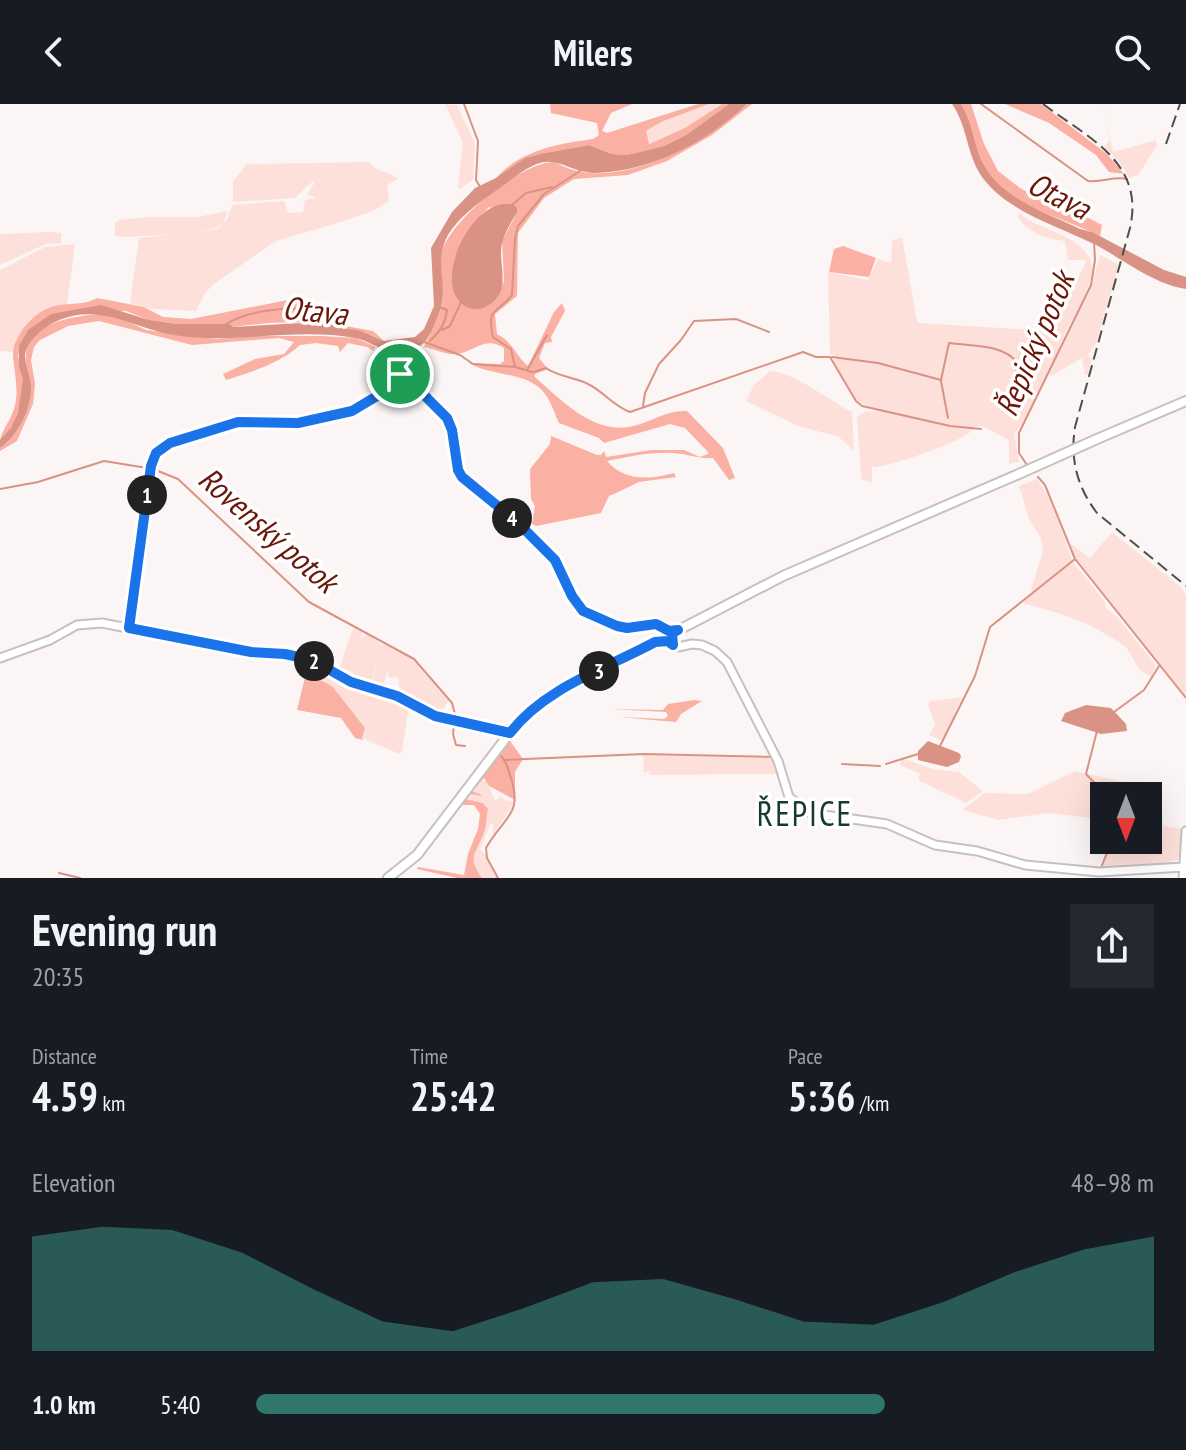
<!DOCTYPE html>
<html lang="en">
<head>
<meta charset="utf-8">
<style>
  :root { --surface:#171b24; --page:#242831; --text:#f1f3f6; --muted:#9ea1a6; --accent:#31766b }
  body { margin:0; font-family:"PT Sans Narrow",sans-serif; background:var(--page); color:var(--text); height:100vh; display:flex; flex-direction:column; font-size:30px; white-space:nowrap }
  * { box-sizing:border-box; margin:0 }
  p { font-size:26px; color:var(--muted) }
  .icon { flex:none; width:44px; height:44px; fill:none; stroke:currentColor; stroke-width:2; stroke-linecap:round; stroke-linejoin:round }
  .map { position:relative; height:774px; overflow:hidden }
  .details { display:flex; flex-direction:column; background:var(--surface); flex:1 }
  .details>* { flex:none }
  .needle { width:52px; rotate:180deg }
  .buttons { position:absolute; left:1090px; top:678px; display:grid; gap:16px }
  .buttons a { display:grid; place-items:center; width:72px; height:72px; border-radius:0px; background:var(--surface); box-shadow:0 8px 32px #0002; font-size:40px }
  .pin { position:absolute; display:grid; place-items:center; width:68px; height:68px; color:#fff; margin:-34px; border:4px solid #fff; border-radius:50%; box-shadow:0 2px 8px #0007 }
  .km { position:absolute; width:40px; height:40px; margin:-20px; border-radius:50%; background:#222; color:#fff; font-size:22px; line-height:40px; text-align:center }
  .round { display:grid; place-items:center; flex:none; width:84px; height:84px; border-radius:0px; background:var(--page) }
  .headline { display:flex; align-items:center; justify-content:space-between; height:136px; padding:0 32px }
  h1 { font-size:44px; font-weight:700; line-height:60px }
  .metrics { display:grid; grid-template-columns:repeat(3,1fr); gap:12px; height:136px; padding:8px 32px }
  .metrics div { display:grid; align-content:center }
  .metrics b { font-size:40px; font-weight:700 }
  .metrics small { font-size:22px; font-weight:400 }
  .metrics p { font-size:22px }
  .chart { height:224px; padding:16px 32px }
  .chart p { display:flex; justify-content:space-between }
  .chart svg { width:100%; height:144px; margin-top:8px; fill:var(--accent); opacity:.7 }
  ul { padding:0 32px; list-style:none; font-size:26px }
  li { display:grid; grid-template-columns:128px 96px 1fr; align-items:center; height:60px }
  li i { height:20px; border-radius:10px; background:var(--accent) }
  header { display:flex; justify-content:space-between; align-items:center; height:104px; padding:0 32px; background:var(--surface); font-size:36px; font-weight:700 }
  .map>svg:first-child { display:block }
  .green { fill:#fee0da }
  .forest { fill:#fab0a2; fill-rule:evenodd }
  .water { fill:#d99284 }
  .lines { fill:none; stroke-linecap:round; stroke-linejoin:round }
  .stream { stroke:#d99284; stroke-width:2 }
  .secondary-casing { stroke:#c5c1c0; stroke-width:11 }
  .primary-casing { stroke:#c5c1c0; stroke-width:12 }
  .secondary { stroke:#fff; stroke-width:7 }
  .primary { stroke:#fff; stroke-width:8 }
  .rail { stroke:#4f4e4d; stroke-width:2; stroke-dasharray:12 6; stroke-linecap:butt }
  .primary-bridge-casing { stroke:#c5c1c0; stroke-width:12; stroke-linecap:butt }
  .primary-bridge { stroke:#fff; stroke-width:8 }
  .route-casing { stroke:#fff; stroke-width:16 }
  .route { stroke:#1a73e8; stroke-width:10 }
  .labels { text-anchor:middle; stroke-width:7; stroke-linejoin:round; paint-order:stroke }
  .water-label { font-size:32px; font-style:italic; fill:#6a170a; stroke:#fff }
  .quarter-label { font-size:34px; letter-spacing:2px; fill:#183833; stroke:#fff }
</style>
</head>
<body>
<header><svg class="icon" aria-label="back" viewBox="0 0 24 24"><path d="M15 5l-7 7 7 7"/></svg>Milers<svg class="icon" aria-label="search" viewBox="0 0 24 24"><circle cx="10" cy="10" r="6"/><path d="M15 15l6 6"/></svg></header>
<div class="map">
<svg width="1186" height="774" viewBox="0 0 1186 774">
  <rect width="100%" height="100%" fill="#fbf6f5"/>
  <path class="green" d="M445,0L457,1L475,39L473,76L460,85L458,83L463,39Z
    M709,0H722L685,24L648,40L645,28L661,18Z
    M1046,0L1105,42L1110,36L1103,0L1113,48L1156,36L1157,42L1138,71L1129,74C1113,41 1074,21 1046,0Z
    M369,58L375,64L399,74L387,81L389,97L373,107L338,119L276,137L214,180L206,188L196,207L151,205L130,199L139,134L218,125L227,115L232,101L284,97L288,109L303,108L305,96L316,94L307,90L315,78L313,77L295,94L233,98V77L247,60Z
    M228,107C226,113 224,120 218,123C207,128 125,135 115,132V119L119,116L147,113H197Z
    M1019,109C1039,126 1071,128 1087,150C1092,157 1094,166 1091,174C1086,194 1073,212 1065,230C1055,254 1032,315 1014,329L1019,358L1009,360V336L982,322L970,324L972,326C966,337 886,364 873,363L872,360V379L861,375L857,313L865,308L878,307L854,296L834,258L835,251L830,250L828,168L868,176L878,155L891,159L892,137L902,133L917,217L919,219L1052,227L1087,156H1068L1065,137C1045,135 1032,130 1018,114Z
    M49,128L61,129V139L46,140L0,161V130Z
    M75,140L67,201C33,206 27,220 12,248L0,247V166L45,143Z
    M1100,151L1119,161L1096,239L1088,251L1092,255L1088,271H1085L1082,254L1051,272L1049,270L1092,179Z
    M770,267C794,268 830,297 852,308L854,347L839,333L798,322L746,297L754,281Z
    M1037,375L1051,397L1073,458L1105,498L1106,504L1117,513L1156,561L1152,572C1134,569 1135,550 1123,541C1088,517 1063,510 1023,499L1033,489L1031,486L1043,447L1041,434L1029,415L1019,382Z
    M1112,428L1180,482L1186,491V593L1073,453L1071,440L1090,454Z
    M355,525L362,528L361,535L367,530L381,540L393,543V547L397,545L411,554L448,597L440,610L401,591L398,574L388,573L389,564L383,581L372,582L378,552L371,582L352,575L353,566L348,571L338,568L352,526Z
    M310,558L340,576L391,592L409,602L402,647L399,650C381,641 362,637 349,623L350,615L332,582L306,569Z
    M962,593L944,634L940,636L929,631L935,621L928,601L930,597Z
    M643,651L772,654L779,670L650,671L649,667L644,669Z
    M904,655L933,665L959,668L983,687L966,699L918,676L920,670L900,661L901,656Z
    M1075,667L1128,679V692H1104V723L1091,714L1047,709L999,716L962,706L985,689L1028,690Z
    M482,676L487,678L495,697L501,692L505,696L515,698L493,731V720L491,719L480,746L486,750L498,774H482C479,770 476,767 474,763C468,749 494,726 485,700L464,695L468,690L484,692L472,687Z
    M1148,713L1163,722L1183,725L1178,756L1144,763L1101,766L1112,736H1148Z"/>
  <path class="forest" d="M550,0H632L611,9L602,27L607,29L698,0H709L661,18L646,27L649,40L685,24L722,0H729L686,31L664,42L627,51L612,50L589,41L545,49L496,74C521,46 557,40 593,35L599,31L597,19L551,9Z
    M747,0H752L712,31L667,57L628,71L574,75L544,94L518,129L517,192L495,210L497,230C515,240 513,249 528,262L554,208L562,199L565,207L551,233L552,238L545,239L539,254L548,265L535,270V273C561,296 595,332 633,322C652,318 666,306 687,307L723,344L735,374L729,376L713,354C701,355 694,352 682,350C657,346 631,352 607,357C624,377 649,376 674,369L676,373L639,378L614,390L609,392L601,409L536,422L532,420L535,402L531,395L530,365L550,340L551,332L597,351H601L604,347L606,353L652,346H684L700,353L708,350V348L685,324L670,320L604,339L599,334L559,319C554,309 552,299 545,290C528,267 492,273 469,259L500,260L504,257V244C484,231 475,248 456,250C446,251 434,245 424,243C432,223 445,206 443,184C442,174 438,163 440,153C446,119 521,57 555,58C611,93 705,39 747,0ZM489,103L517,109L502,137L504,177L497,194L452,182C451,150 468,126 489,103Z
    M961,0H971L984,40L998,67L1020,84L1065,108H1077L1102,121L1100,132C1060,112 1003,102 982,58C973,38 973,18 961,0Z
    M1005,0H1041L1107,50L1124,70L1109,68L1096,51L1049,19Z
    M843,142L876,154L869,173L829,168L834,145Z
    M97,194L144,203L163,213L191,215L298,194L302,203L332,212L335,220L373,227L384,237C339,214 282,216 233,223L230,220H177L149,216L126,207L51,210L18,250C19,259 22,267 23,276C26,296 16,324 0,336C3,323 14,313 16,296C18,281 14,267 13,252C12,234 32,210 49,204C65,197 81,203 97,194Z
    M100,210L117,212L146,226L217,235L255,232H321L356,234L376,243L373,247L367,243L348,239L340,248L338,242L316,239L300,241C281,259 251,268 226,276L223,270L255,255L284,250L294,238L279,234L192,241L99,217L68,222L40,236L34,243L31,256L35,280L33,300L17,337L0,347V344C19,331 30,307 31,284C31,274 25,264 26,253C26,218 75,212 100,210Z
    M306,569L332,582L365,624L362,634L364,636L355,634L341,614L297,606Z
    M694,596L702,597L681,610L676,618L618,613L664,615L668,612L666,608L610,605L663,606L668,600Z
    M510,637L523,655L515,668V696L489,682L484,674L472,687L484,692L468,690L465,695L483,699L488,705C486,714 487,722 483,731C475,752 467,753 482,774H457L417,765L418,763L464,771L468,750L478,725L480,710L474,701H461C466,690 474,675 485,670Z"/>
  <path class="water" d="M729,0H747C707,38 652,67 596,69C576,69 566,59 551,58C536,56 519,70 508,78C486,94 458,111 446,135C437,154 443,169 443,188C443,203 437,215 431,228C428,233 425,240 419,242C416,244 411,243 407,243C401,244 395,246 389,246C378,245 367,236 355,234C295,223 234,241 174,231C133,224 100,198 57,217C44,223 27,236 25,251C25,261 30,271 31,281C32,304 19,331 0,344V336L11,324L18,309L23,276L19,262V242L28,226L51,210L101,201L149,216L177,220H230L233,223L317,218L361,227L384,237L415,233L424,225L434,202L431,144L452,108L475,84L496,74L525,54L545,49L589,41L612,50L627,51L664,42L686,31Z
    M952,0H961C972,17 973,35 980,53C996,93 1044,108 1080,125L1092,128L1164,166L1186,173V185C1154,180 1125,157 1098,142C1061,123 1013,110 986,78C966,55 969,24 952,0Z
    M502,100H513L517,104V109C512,116 506,127 503,136C495,158 516,188 485,203C478,207 468,205 462,200C456,194 452,186 452,178C450,149 473,106 502,100Z
    M1086,601L1111,604L1126,620L1127,627L1101,630L1061,617L1065,609Z
    M928,637L959,649L961,652L959,658L947,663L918,656V647Z"/>
  <g class="lines">
    <path class="stream" d="M464,0L478,37L476,76L480,83
      M981,0L1088,77C1101,79 1113,72 1127,75
      M512,101L526,89L552,83
      M226,220C251,205 289,203 317,206
      M442,226L450,222L461,198
      M430,237C440,227 445,221 447,206L439,203
      M424,238L460,251L473,260L515,263L511,245L493,233C486,202 498,210 512,191L515,135L518,122L544,90L580,67
      M832,253L878,259L941,276L949,239C970,242 1005,240 1017,259L1013,298
      M515,263L532,268
      M527,266L547,231
      M534,268L546,264C559,273 574,273 588,280C603,287 613,302 630,308L803,248L816,253H830L856,297L862,302L950,322L981,325
      M941,277L948,314
      M643,302L645,289L659,260L681,236L694,217L736,215L769,228
      M1027,361L1019,349V329L1091,181L1095,156L1094,138
      M153,365L178,375L309,498L414,555L452,599L456,614
      M1038,373L1045,381L1075,455L1186,594
      M0,385L38,378L104,357L147,364
      M1114,608L1144,586L1159,562
      M454,621L453,630L456,641L465,642
      M1097,627L1086,670L1107,692
      M939,644L975,572L990,523L1075,455
      M498,649C505,655 507,661 510,671C524,711 504,712 486,744L487,754L498,774
      M505,656L644,650L773,653
      M842,660L880,662
      M886,660L918,650
      M1101,764L1112,736
      M59,769L80,774"/>
    <defs>
      <path id="secondary" d="M129,524L151,362L161,344L238,318L298,319L352,307L377,292V276L384,268L405,272L447,314L452,326L458,366L462,373L516,417L555,456L572,492L583,507L617,522L627,524L660,521L673,541
        M671,539L678,543L692,540L702,541L715,547L727,558L778,657L789,693L810,709L887,720L935,741L977,747L1025,761L1099,768L1184,763
        M0,554L50,536L77,521L102,519L251,548L285,550L312,556L351,578L397,592L435,612L510,629
        M1183,774L1186,727"/>
      <path id="primary" d="M1097,335L1186,297
        M388,774L417,751L515,622L542,597L783,472L1021,369"/>
    </defs>
    <use href="#secondary" class="secondary-casing"/>
    <use href="#primary" class="primary-casing"/>
    <use href="#secondary" class="secondary"/>
    <use href="#primary" class="primary"/>
    <path class="rail" d="M1043,0C1088,34 1145,58 1130,124L1075,323C1070,355 1077,383 1097,409L1186,482
      M1166,40L1180,0"/>
    <defs>
      <path id="primary-bridge" d="M1021,369L1097,335"/>
    </defs>
    <use href="#primary-bridge" class="primary-bridge-casing"/>
    <use href="#primary-bridge" class="primary-bridge"/>
  </g>
  <g class="lines">
    <defs>
      <path id="route" d="M381,268L405,272L447,314L452,326L458,366L462,373L516,417L555,456L572,492L583,507L617,522L627,524L656,520L669,527L678,526L672,529L673,541L668,537L655,538C607,564 544,584 510,629L435,612L397,592L351,578L312,556L285,550L251,548L129,524L151,362L156,349L170,339L238,318L298,319L352,307L377,292V276Z"/>
    </defs>
    <use href="#route" class="route-casing"/>
    <use href="#route" class="route"/>
  </g>
  <g class="labels">
    <g class="water-label">
      <text transform="translate(1059 92) rotate(27)" y="11">Otava</text>
      <text transform="translate(315 207) rotate(6)" y="11">Otava</text>
      <text transform="translate(1035 240) rotate(-67)" y="11">Řepický potok</text>
      <text transform="translate(268 426) rotate(41)" y="11">Rovenský potok</text>
    </g>
    <g class="quarter-label">
      <text x="805" y="722">ŘEPICE</text>
    </g>
  </g>
</svg>
<div class="buttons">
<a><svg class="needle" viewBox="-14 -14 28 28"><path d="M0-13l5 13h-10z" fill="#e53935"/><path d="M0 13l5-13h-10z" fill="#9ea1a6"/></svg></a>
</div>
<div class="pin" style="left:400px;top:270px;background:#1e9e55"><svg class="icon" aria-label="arrive" viewBox="0 0 24 24"><path d="M6 21V4h12l-3 4 3 4H6"/></svg></div>
<b class="km" style="left:147px;top:391px">1</b>
<b class="km" style="left:314px;top:557px">2</b>
<b class="km" style="left:599px;top:567px">3</b>
<b class="km" style="left:512px;top:414px">4</b>
</div>
<section class="details">
<div class="headline"><div><h1>Evening run</h1><p>20:35</p></div><a class="round"><svg class="icon" aria-label="share" viewBox="0 0 24 24"><path d="M12 15V3M7 8l5-5 5 5M5 13v7h14v-7"/></svg></a></div>
<div class="metrics">
<div><p>Distance</p><b>4.59<small> km</small></b></div>
<div><p>Time</p><b>25:42</b></div>
<div><p>Pace</p><b>5:36<small> /km</small></b></div>
</div>
<div class="chart"><p><span>Elevation</span>48–98 m</p>
<svg viewBox="0 0 160 44" preserveAspectRatio="none"><path d="M0 44V9L10 6L20 7L30 14L40 25L50 35L60 38L70 31L80 23L90 22L100 28L110 35L120 36L130 29L140 20L150 13L160 9V44z"/></svg>
</div>
<ul>
<li><b>1.0 km</b>5:40<i style="width:70%"></i></li>
</ul>
</section>
</body>
</html>
